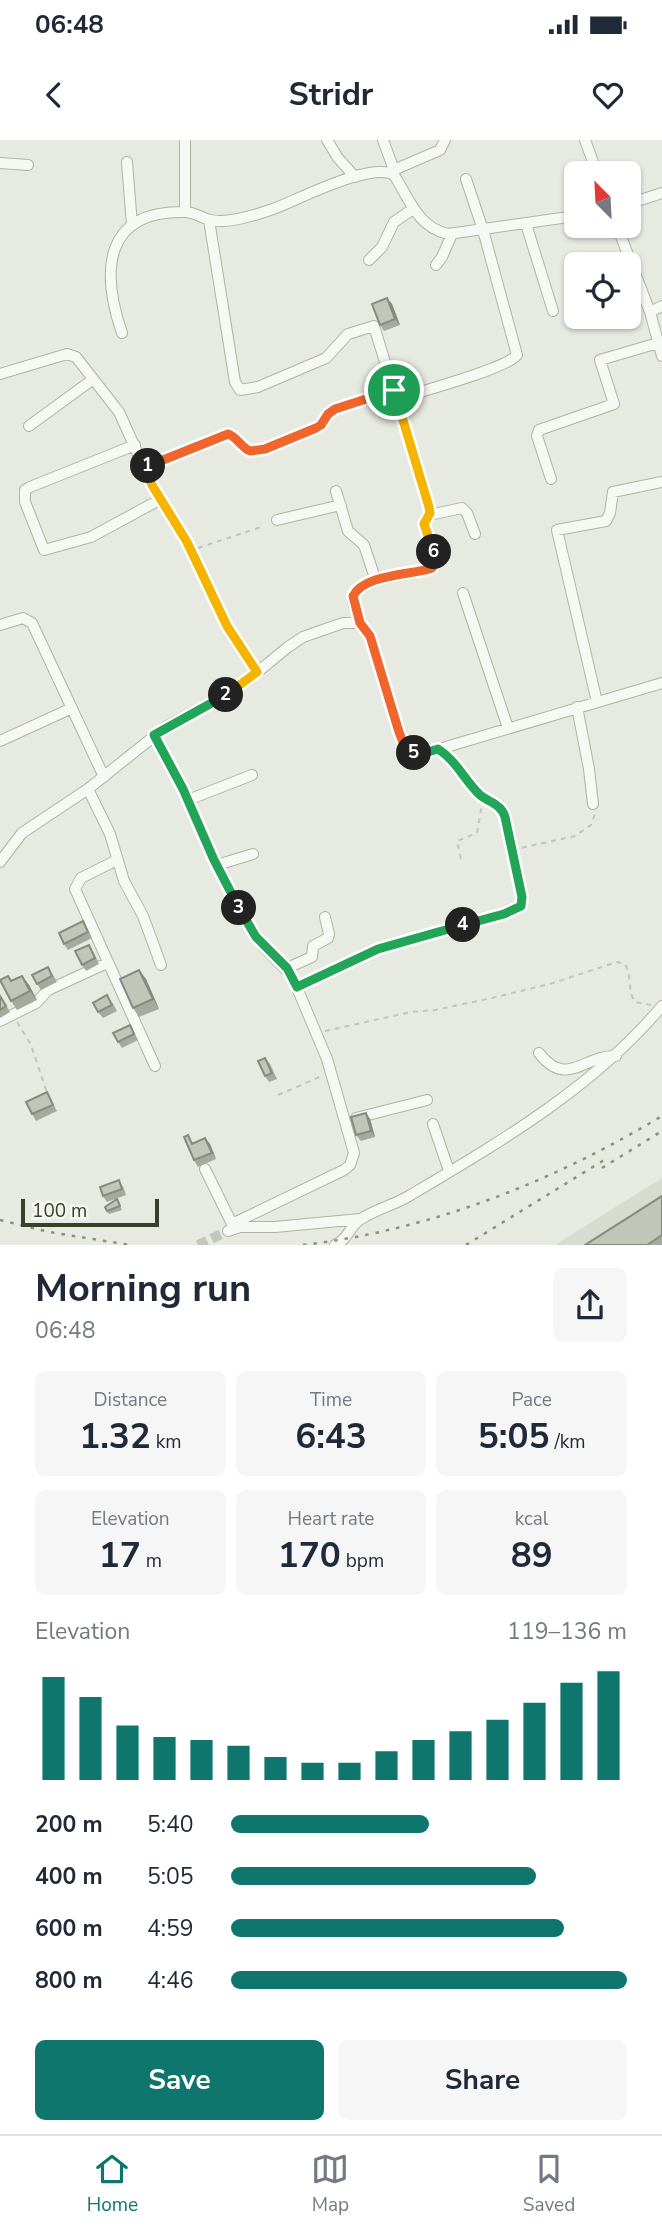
<!DOCTYPE html>
<html lang="en">
<head>
<meta charset="utf-8">
<style>
  :root { --surface:#fff; --page:#f6f6f7; --text:#1f2937; --muted:#747a83; --line:#e0e1e3; --accent:#0f766e }
  body { margin:0; font-family:"Nunito Sans",sans-serif; background:var(--page); color:var(--text); height:100vh; display:flex; flex-direction:column; font-size:26px; white-space:nowrap }
  * { box-sizing:border-box; margin:0 }
  p { font-size:23px; color:var(--muted) }
  .icon { flex:none; width:38px; height:38px; fill:none; stroke:currentColor; stroke-width:2; stroke-linecap:round; stroke-linejoin:round }
  .map { position:relative; height:1105px; overflow:hidden }
  .details { display:flex; flex-direction:column; background:var(--surface); flex:1 }
  .details>* { flex:none }
  .needle { width:46px; rotate:336deg }
  .tools { position:absolute; left:564px; top:21px; display:grid; gap:14px }
  .tools a { display:grid; place-items:center; width:77px; height:77px; border-radius:10px; background:var(--surface); box-shadow:0 2px 5px #0004; font-size:35px }
  .scale { position:absolute; left:21px; bottom:18px; width:138px; box-sizing:border-box; padding-left:7px; border:4px solid #37412a; border-top:0; font-size:19px; line-height:24px; white-space:nowrap; color:#37412a; -webkit-text-stroke:5px #f5f7f1; paint-order:stroke }
  .pin { position:absolute; display:grid; place-items:center; width:60px; height:60px; color:#fff; margin:-30px; border:4px solid #fff; border-radius:50%; box-shadow:0 2px 7px #0007 }
  .km { position:absolute; width:35px; height:35px; margin:-18px; border-radius:50%; background:#222; color:#fff; font-size:19px; line-height:35px; text-align:center }
  .round { display:grid; place-items:center; flex:none; width:74px; height:74px; border-radius:10px; background:var(--page) }
  .summary { display:flex; align-items:center; justify-content:space-between; height:119px; padding:0 35px }
  h1 { font-size:38px; font-weight:700; line-height:52px }
  .figures { display:grid; grid-template-columns:repeat(3,1fr); gap:10px; height:119px; padding:7px 35px }
  .figures div { display:grid; align-content:center; border-radius:10px; background:var(--page); text-align:center }
  .figures b { font-size:35px; font-weight:700 }
  .figures small { font-size:19px; font-weight:400 }
  .figures p { font-size:19px }
  .chart { height:196px; padding:14px 35px }
  .chart p { display:flex; justify-content:space-between }
  .chart svg { width:100%; height:126px; margin-top:7px; stroke:var(--accent); stroke-width:6 }
  .primary-button { display:flex; gap:14px; margin-top:auto; padding:14px 35px }
  .primary-button a { flex:1; height:80px; border-radius:10px; background:var(--accent); color:#fff; font-size:28px; font-weight:700; line-height:80px; text-align:center }
  .primary-button a+a { background:var(--page); color:var(--text) }
  ul { padding:0 35px; list-style:none; font-size:23px }
  li { display:grid; grid-template-columns:112px 84px 1fr; align-items:center; height:52px }
  li i { height:18px; border-radius:9px; background:var(--accent) }
  .status { display:flex; justify-content:space-between; align-items:center; height:49px; padding:0 35px; background:var(--surface); direction:ltr }
  .status svg { height:19px; fill:currentColor }
  header { display:flex; justify-content:space-between; align-items:center; height:91px; padding:0 35px; background:var(--surface); font-size:32px; font-weight:700 }
  .tabs { display:flex; justify-content:space-around; align-items:center; height:98px; border-top:2px solid var(--line); background:var(--surface); font-size:19px; color:var(--muted) }
  .tabs a { display:grid; justify-items:center; gap:4px }
  .tabs .selected { color:var(--accent) }
  .map>svg:first-child { display:block }
  .built { fill:#d6dccf }
  .lines { fill:none; stroke-linecap:round; stroke-linejoin:round }
  .minor-tunnel { stroke:#c3c8bc; stroke-width:10; stroke-dasharray:10 5; stroke-linecap:butt }
  .minor-casing { stroke:#aeb4a6; stroke-width:12 }
  .path { stroke:#c1c5bb; stroke-width:2; stroke-dasharray:5 5; stroke-linecap:butt }
  .minor { stroke:#f6f8f4; stroke-width:10 }
  .rail { stroke:#89937b; stroke-width:2.5; stroke-dasharray:3.5 7; stroke-linecap:butt }
  .wall { fill:#a5aa9e }
  .shaded-wall { fill:#868b81 }
  .building { fill:#c0c6b8; stroke:#868b81; stroke-width:2 }
  .split-1-casing { stroke:#fff; stroke-width:14 }
  .split-2-casing { stroke:#fff; stroke-width:14 }
  .split-3-casing { stroke:#fff; stroke-width:14 }
  .split-4-casing { stroke:#fff; stroke-width:14 }
  .split-5-casing { stroke:#fff; stroke-width:14 }
  .split-6-casing { stroke:#fff; stroke-width:14 }
  .split-7-casing { stroke:#fff; stroke-width:14 }
  .split-1 { stroke:#f0652b; stroke-width:9 }
  .split-2 { stroke:#f5b400; stroke-width:9 }
  .split-3 { stroke:#22a559; stroke-width:9 }
  .split-4 { stroke:#22a559; stroke-width:9 }
  .split-5 { stroke:#22a559; stroke-width:9 }
  .split-6 { stroke:#f0652b; stroke-width:9 }
  .split-7 { stroke:#f5b400; stroke-width:9 }
</style>
</head>
<body>
<div class="status"><b>06:48</b><svg viewBox="0 0 49 12"><path d="M0 12V9h3v3zM5 12V6h3v6zM10 12V3h3v9zM15 12V0h3v12zM26 1h20v11H26zM47 4h2v5h-2z"/></svg></div>
<header><svg class="icon" aria-label="back" viewBox="0 0 24 24"><path d="M15 5l-7 7 7 7"/></svg>Stridr<svg class="icon" aria-label="heart" viewBox="0 0 24 24"><path d="M12 20l-8-8c-3-5 5-10 8-4 3-6 11-1 8 4z"/></svg></header>
<div class="map">
<svg width="662" height="1105" viewBox="0 0 662 1105">
  <rect width="100%" height="100%" fill="#e6eae1"/>
  <path class="built" d="M662,1038V1105H555Z"/>
  <g class="lines">
    <path class="minor-tunnel" d="M198,1105L228,1091"/>
    <defs>
      <path id="minor" d="M327,0L338,18L355,37
        M383,0L394,30
        M585,0L597,33
        M127,22L132,85
        M0,23L28,25
        M389,32L440,10L445,0
        M628,64L662,53
        M185,71V0
        M209,80L235,242L240,250L258,247L312,224L326,218L348,194L374,186L429,367L430,373L424,384L436,422L435,426C410,438 379,433 356,451L353,462L360,483
        M526,84L553,171
        M617,86L650,172L662,216
        M369,120L382,107L394,82L413,69
        M436,125L442,117L452,94
        M650,172L662,166
        M122,193C101,132 103,70 185,72C195,72 201,78 210,80C229,84 256,75 273,69C298,60 371,21 394,35C409,58 417,87 448,94L576,76
        M0,234L67,214L76,217L119,272L152,345L187,402L227,486L257,532
        M397,259C419,252 506,229 517,215L483,90L466,39
        M29,286L92,240
        M135,305L30,347L25,350V362L44,410L91,397L161,359
        M145,328L227,294C237,297 241,308 250,311L265,309L316,288L324,281L328,274L335,269L394,250
        M551,339L537,296L539,290L614,264L600,220L658,203
        M336,351L348,391L364,405L376,441
        M429,375L462,368L467,373L475,394
        M277,380L341,365
        M463,453L508,588
        M0,485L23,478L32,483L104,637
        M597,562L557,390L606,381L610,373L613,352L662,342
        M577,567L589,629L593,664
        M154,595L183,649L220,733L246,781L264,807L292,836L327,919L354,1013L350,1025L344,1030L232,1084
        M0,601L72,568
        M88,649L110,694L124,741L143,776L161,825
        M188,660L252,635
        M117,720L81,738L75,749L155,926
        M0,722L22,693L88,649L167,586L220,558L248,540L288,507L303,497L343,483H360L370,496L399,592L404,605L415,613L436,610L662,543
        M217,725L253,714
        M287,828L312,817L313,806L328,798L329,794L325,777
        M0,881L36,863L48,850L107,823
        M539,913C567,949 583,915 616,916
        M356,978L427,960
        M433,984L449,1031
        M205,1029L234,1088
        M228,1091L240,1087H275L360,1079
        M335,1105C350,1098 348,1087 361,1079C376,1069 394,1065 409,1056C500,1002 593,948 662,866"/>
    </defs>
    <use href="#minor" class="minor-casing"/>
    <path class="path" d="M198,408L264,386
      M512,710L575,696L591,685L595,674
      M461,719L457,701L477,693L483,658
      M305,843L389,805L504,774L521,766L522,757L504,672L473,648L455,622L449,616
      M17,882L31,905L47,953
      M325,891L411,872L435,870L492,858L553,843L617,822L625,824C632,836 627,850 635,862L651,865
      M278,955L322,936"/>
    <use href="#minor" class="minor"/>
    <path class="rail" d="M602,1028L662,991
      M0,1080L49,1092L130,1105
      M303,1105C431,1090 552,1042 662,976
      M466,1105L609,1017"/>
  </g>
  <path class="wall" d="M387,158L392,164L400,185L384,191L380,185Z
    M87,788L92,798L68,810L64,804Z
    M93,811L99,824L86,831L82,825Z
    M139,830L146,839L159,869L139,877L133,868Z
    M52,833L57,842L41,850L37,844Z
    M22,836L29,845L37,860L17,870L11,861L12,841Z
    M0,855L10,872L0,878Z
    M112,862L117,871L103,878L98,872Z
    M130,885L138,900L122,908L118,902Z
    M265,918L270,924L277,939L269,942L265,936Z
    M47,952L57,971L36,981L32,974Z
    M366,973L370,979L375,997L361,1001L356,995Z
    M205,998L210,1004L216,1019L198,1027L194,1020L192,1001L193,1003Z
    M123,1046L126,1055L107,1062L103,1056Z
    M662,1056V1105H585Z
    M117,1059L122,1070L109,1074L107,1071Z"/>
  <path class="shaded-wall" d="M387,158L392,164L400,185L395,179Z
    M139,830L146,839L159,869L153,859Z
    M22,836L29,845L37,860L30,851Z
    M366,973L370,979L375,997L371,991Z
    M205,998L210,1004L216,1019L212,1013Z"/>
  <path class="building" d="M387,158L395,179L380,185L372,164Z
    M83,781L88,792L64,804L59,793Z
    M89,805L95,818L82,825L75,811Z
    M48,827L52,836L37,844L32,835Z
    M139,830L153,859L133,868L120,839Z
    M8,836L11,841L22,836L30,851L11,861L0,840Z
    M107,855L112,865L98,872L93,863Z
    M0,856L6,866L0,870Z
    M130,885L134,894L118,902L113,893Z
    M265,918L272,933L265,936L258,921Z
    M47,952L53,965L32,974L26,962Z
    M366,973L371,991L356,995L351,977Z
    M188,995L192,1004L205,998L212,1013L194,1020L184,997Z
    M119,1040L122,1049L103,1056L100,1047Z
    M662,1056V1095L647,1105H585Z
    M117,1059L120,1066L107,1071L105,1067Z"/>
  <g class="lines">
    <defs>
      <path id="split-1" d="M148,326L228,294C237,297 241,307 250,311L265,309L316,288L321,285L328,274L335,269L394,250"/>
      <path id="split-2" d="M148,326L145,328L152,345L187,402L227,486L257,532L226,555"/>
      <path id="split-3" d="M226,555L154,595L183,649L214,720L239,768"/>
      <path id="split-4" d="M239,768L256,797L287,828L297,847L378,809L463,785"/>
      <path id="split-5" d="M414,613L421,614L438,609C457,621 464,640 480,655C490,663 501,664 505,677L522,757L521,766L504,774L463,785"/>
      <path id="split-6" d="M414,613L404,605L399,592L370,496L360,483L353,456C364,434 411,435 432,428L436,422L434,412"/>
      <path id="split-7" d="M394,250L429,367L430,373L424,384L434,412"/>
    </defs>
    <use href="#split-1" class="split-1-casing"/>
    <use href="#split-2" class="split-2-casing"/>
    <use href="#split-3" class="split-3-casing"/>
    <use href="#split-4" class="split-4-casing"/>
    <use href="#split-5" class="split-5-casing"/>
    <use href="#split-6" class="split-6-casing"/>
    <use href="#split-7" class="split-7-casing"/>
    <use href="#split-1" class="split-1"/>
    <use href="#split-2" class="split-2"/>
    <use href="#split-3" class="split-3"/>
    <use href="#split-4" class="split-4"/>
    <use href="#split-5" class="split-5"/>
    <use href="#split-6" class="split-6"/>
    <use href="#split-7" class="split-7"/>
  </g>
</svg>
<div class="tools">
<a><svg class="needle" viewBox="-14 -14 28 28"><path d="M0-13l5 13h-10z" fill="#e53935"/><path d="M0 13l5-13h-10z" fill="#747a83"/></svg></a>
<a><svg class="icon" aria-label="locate" viewBox="0 0 24 24"><circle cx="12" cy="12" r="6"/><path d="M12 2v4M12 18v4M2 12h4M18 12h4"/></svg></a>
</div>
<div class="scale">100 m</div>
<div class="pin" style="left:394px;top:250px;background:#1e9e55"><svg class="icon" aria-label="arrive" viewBox="0 0 24 24"><path d="M6 21V4h12l-3 4 3 4H6"/></svg></div>
<b class="km" style="left:148px;top:326px">1</b>
<b class="km" style="left:226px;top:555px">2</b>
<b class="km" style="left:239px;top:768px">3</b>
<b class="km" style="left:463px;top:785px">4</b>
<b class="km" style="left:414px;top:613px">5</b>
<b class="km" style="left:434px;top:412px">6</b>
</div>
<section class="details">
<div class="summary"><div><h1>Morning run</h1><p>06:48</p></div><a class="round"><svg class="icon" aria-label="share" viewBox="0 0 24 24"><path d="M12 15V3M7 8l5-5 5 5M5 13v7h14v-7"/></svg></a></div>
<div class="figures">
<div><p>Distance</p><b>1.32<small> km</small></b></div>
<div><p>Time</p><b>6:43</b></div>
<div><p>Pace</p><b>5:05<small> /km</small></b></div>
</div>
<div class="figures">
<div><p>Elevation</p><b>17<small> m</small></b></div>
<div><p>Heart rate</p><b>170<small> bpm</small></b></div>
<div><p>kcal</p><b>89</b></div>
</div>
<div class="chart"><p><span>Elevation</span>119–136 m</p>
<svg viewBox="0 0 160 44" preserveAspectRatio="none"><path d="M5 44V8M15 44V15M25 44V25M35 44V29M45 44V30M55 44V32M65 44V36M75 44V38M85 44V38M95 44V34M105 44V30M115 44V27M125 44V23M135 44V17M145 44V10M155 44V6"/></svg>
</div>
<ul>
<li><b>200 m</b>5:40<i style="width:50%"></i></li>
<li><b>400 m</b>5:05<i style="width:77%"></i></li>
<li><b>600 m</b>4:59<i style="width:84%"></i></li>
<li><b>800 m</b>4:46<i style="width:100%"></i></li>
</ul>
<div class="primary-button"><a>Save</a><a>Share</a></div>
</section>
<nav class="tabs">
<a class="selected"><svg class="icon" aria-label="home" viewBox="0 0 24 24"><path d="M3 11l9-7 9 7M6 9v11h12V9"/></svg>Home</a>
<a><svg class="icon" aria-label="map" viewBox="0 0 24 24"><path d="M3 6l6-2 6 2 6-2v14l-6 2-6-2-6 2zM9 4v14M15 6v14"/></svg>Map</a>
<a><svg class="icon" aria-label="saved" viewBox="0 0 24 24"><path d="M7 4h10v16l-5-4-5 4z"/></svg>Saved</a>
</nav>
</body>
</html>
